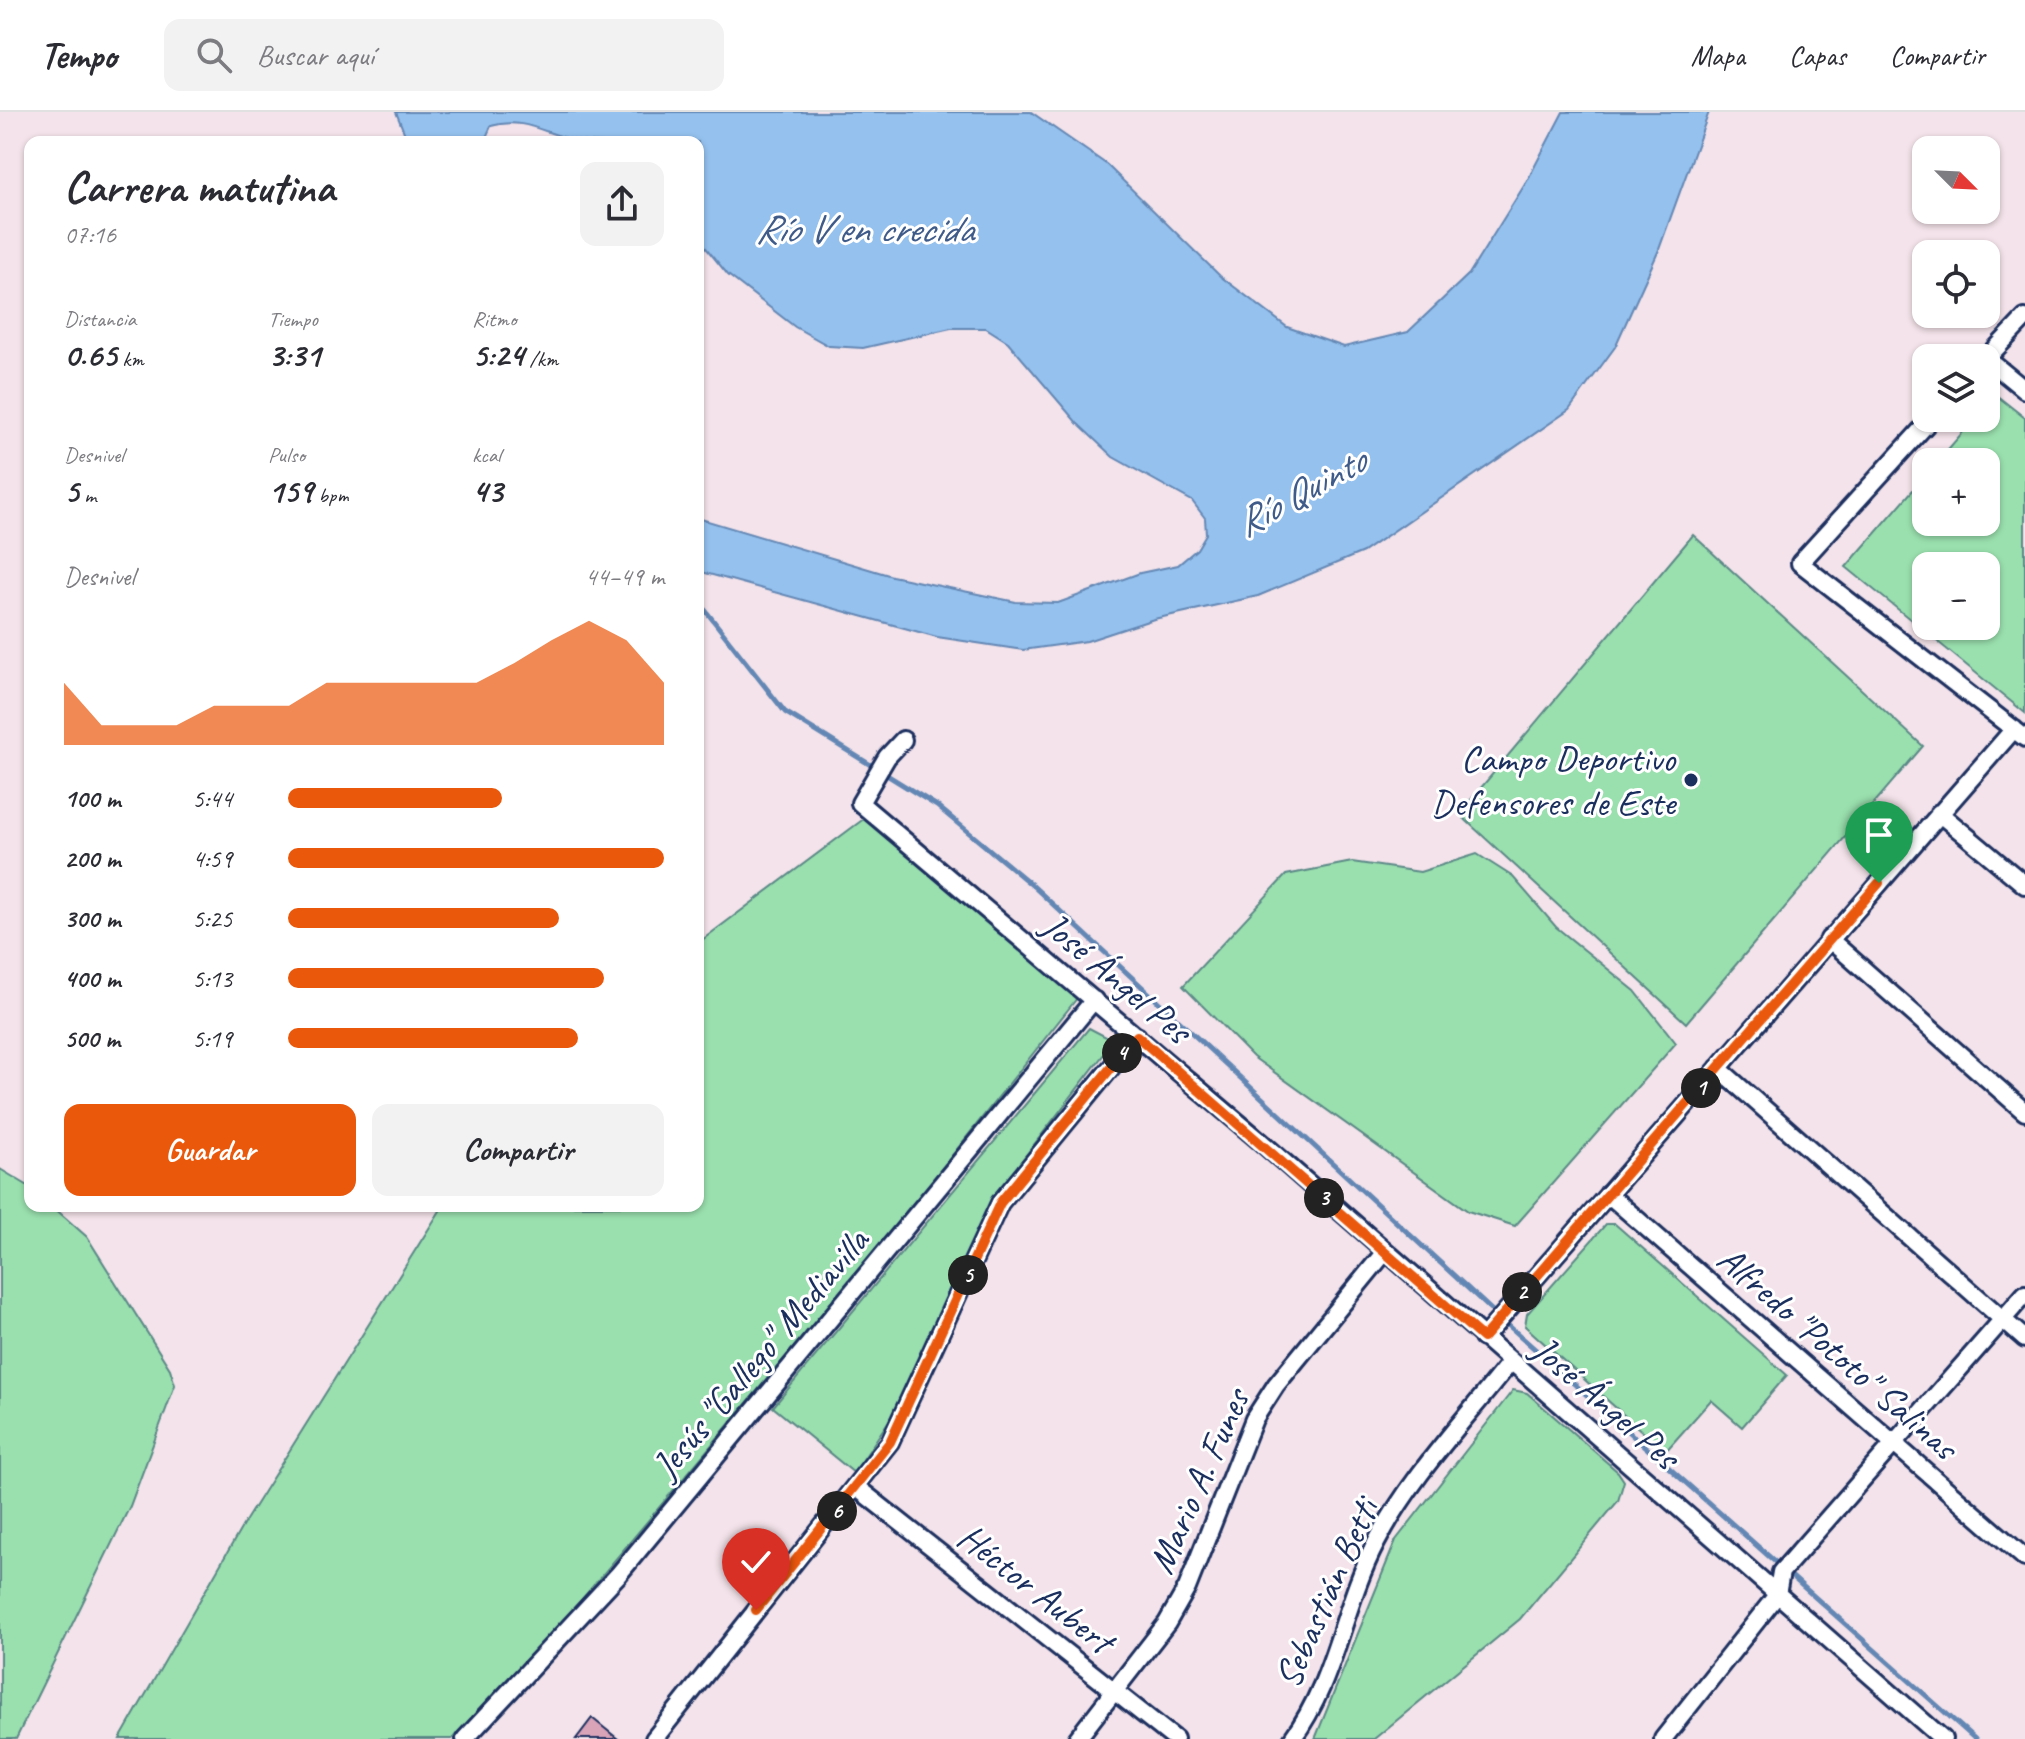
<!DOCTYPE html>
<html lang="es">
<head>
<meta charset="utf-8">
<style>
  :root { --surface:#fff; --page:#f2f2f3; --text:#2b2b33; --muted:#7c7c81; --line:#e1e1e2; --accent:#ea580c }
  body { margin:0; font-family:Caveat,sans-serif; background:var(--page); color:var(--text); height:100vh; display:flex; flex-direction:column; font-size:30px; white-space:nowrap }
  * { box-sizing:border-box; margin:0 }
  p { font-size:26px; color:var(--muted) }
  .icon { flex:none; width:44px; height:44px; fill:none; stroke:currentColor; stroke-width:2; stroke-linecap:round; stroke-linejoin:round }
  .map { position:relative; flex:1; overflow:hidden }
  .details { position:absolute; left:24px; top:24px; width:680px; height:1076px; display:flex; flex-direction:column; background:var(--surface); border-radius:16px; box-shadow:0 2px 6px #0004 }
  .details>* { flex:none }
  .needle { width:52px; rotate:114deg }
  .fabs { position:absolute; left:1912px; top:24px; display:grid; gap:16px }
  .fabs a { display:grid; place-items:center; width:88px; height:88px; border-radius:16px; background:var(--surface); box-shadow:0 2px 6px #0004; font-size:40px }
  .pin { position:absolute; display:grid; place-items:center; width:68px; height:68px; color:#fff; margin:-82px -34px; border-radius:50% 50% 50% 0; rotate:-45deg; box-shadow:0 0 8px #0007 }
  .pin .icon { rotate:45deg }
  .km { position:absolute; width:40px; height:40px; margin:-20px; border-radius:50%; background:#222; color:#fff; font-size:22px; line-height:40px; text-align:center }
  .round { display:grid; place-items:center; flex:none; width:84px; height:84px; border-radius:16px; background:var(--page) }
  .head { display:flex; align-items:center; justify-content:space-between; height:136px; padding:0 40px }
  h1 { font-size:44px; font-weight:800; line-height:60px }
  .stats { display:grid; grid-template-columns:repeat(3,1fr); gap:12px; height:136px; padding:8px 40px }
  .stats div { display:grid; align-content:center }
  .stats b { font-size:34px; font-weight:800 }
  .stats small { font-size:22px; font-weight:400 }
  .stats p { font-size:22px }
  .chart { height:224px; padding:16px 40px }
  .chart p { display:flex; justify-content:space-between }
  .chart svg { width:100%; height:144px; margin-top:8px; fill:var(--accent); opacity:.7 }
  .primary-button { display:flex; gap:16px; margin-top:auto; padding:16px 40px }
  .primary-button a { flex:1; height:92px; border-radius:16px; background:var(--accent); color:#fff; font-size:32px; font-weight:800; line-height:92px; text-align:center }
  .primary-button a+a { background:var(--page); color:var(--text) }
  ul { padding:0 40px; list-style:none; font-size:26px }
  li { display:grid; grid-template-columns:128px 96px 1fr; align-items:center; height:60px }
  li i { height:20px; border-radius:10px; background:var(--accent) }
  header { display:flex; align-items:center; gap:48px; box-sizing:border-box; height:112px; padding:0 40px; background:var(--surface); border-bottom:2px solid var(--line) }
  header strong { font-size:38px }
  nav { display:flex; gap:44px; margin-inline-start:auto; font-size:28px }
  .search { width:560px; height:72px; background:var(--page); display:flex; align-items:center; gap:20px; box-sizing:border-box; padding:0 28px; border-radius:16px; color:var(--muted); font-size:30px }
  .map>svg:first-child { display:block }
  .green { fill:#9ae0ae; stroke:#5a8886; stroke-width:2; fill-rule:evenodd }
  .water { fill:#94c1ee; stroke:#6487b4; stroke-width:2 }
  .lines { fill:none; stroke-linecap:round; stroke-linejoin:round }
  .stream { stroke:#6487b4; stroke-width:5 }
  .building { fill:#d9a3b8; stroke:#1b2f5e; stroke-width:2 }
  .minor-casing { stroke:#1b2f5e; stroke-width:22 }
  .minor { stroke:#fff; stroke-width:16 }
  .route-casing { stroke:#fff; stroke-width:16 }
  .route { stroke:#ea580c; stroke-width:10 }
  .poi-dot { fill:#1b2f5e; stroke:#fff; stroke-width:3 }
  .labels { text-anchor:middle; stroke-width:6; stroke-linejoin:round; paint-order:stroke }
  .poi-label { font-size:38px; fill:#1b2f5e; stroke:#fff; text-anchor:end }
  .street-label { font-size:38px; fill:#1b2f5e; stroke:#fff }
  .water-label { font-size:40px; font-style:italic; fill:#3f5b89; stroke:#fff }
</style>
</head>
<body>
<header>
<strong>Tempo</strong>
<div class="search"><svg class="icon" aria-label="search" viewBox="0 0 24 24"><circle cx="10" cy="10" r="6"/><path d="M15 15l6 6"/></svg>Buscar aquí</div>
<nav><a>Mapa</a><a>Capas</a><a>Compartir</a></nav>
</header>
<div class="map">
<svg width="2025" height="1627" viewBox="0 0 2025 1627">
  <rect width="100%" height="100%" fill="#f4e3ea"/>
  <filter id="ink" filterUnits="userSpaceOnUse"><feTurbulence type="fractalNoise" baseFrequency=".0125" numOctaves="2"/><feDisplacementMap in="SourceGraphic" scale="16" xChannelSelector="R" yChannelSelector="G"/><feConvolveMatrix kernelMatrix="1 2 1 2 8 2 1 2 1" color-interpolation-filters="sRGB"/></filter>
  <g filter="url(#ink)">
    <path class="green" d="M1996,283L2025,306V601L1846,455L1926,363V410H1986V350H1937L1975,306H1986V294ZM1986,454V514H1926V454Z
      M1693,423L1923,634L1686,911L1459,702Z
      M869,703L1078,885L899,1110L572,1499L452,1627H120L246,1408L443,1094H698V831Z
      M1477,742L1513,765L1556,815L1635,879L1676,931L1515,1114L1468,1099L1253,945L1183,874L1286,763L1352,750L1420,760Z
      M1089,916L1114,929L996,1082L898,1295L854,1361L773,1295Z
      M0,1057L30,1075V1094H52L87,1125L170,1257L175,1273L130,1394L16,1627H0Z
      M1606,1112H1615L1787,1263L1742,1315L1711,1288L1665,1340L1525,1214L1527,1202Z
      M1513,1278L1527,1281L1618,1360L1624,1369L1618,1389L1520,1507L1374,1627H1315L1396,1428Z"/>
    <path class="water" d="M396,0H1031L1106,52L1220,164L1287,215L1344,235L1408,220L1469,162L1527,69L1563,0H1709L1658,140L1615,235L1569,298L1363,440L1258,484L1154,507L1087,529L1023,538L937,525L698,459V406L892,464L1016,490L1058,491L1140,461L1178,453L1197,437L1206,422L1205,406L1192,389L1113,345L1077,311L1008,230L986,216H951L863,236L829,234L795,215L728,163L698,126V30C661,30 623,33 586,30C551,27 527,3 491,14L484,30H408Z"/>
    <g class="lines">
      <path class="stream" d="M698,489L785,600L937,694L1032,773L1500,1206L1975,1627"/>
    </g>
    <path class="building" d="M592,1606L618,1627H576Z"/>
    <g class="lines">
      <defs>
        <path id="minor" d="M1986,247L2025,206
          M1987,247L2025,278
          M1932,306L1800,451L2025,626
          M903,628L887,645L860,691L1260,1029L1943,1627
          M1939,701L2025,773
          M1829,827L2025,1000
          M1718,956L2025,1227
          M1608,1082L2025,1446
          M1483,1226L2014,617
          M856,1375L1175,1627
          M465,1627L618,1463L1094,888
          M654,1627L890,1330L1000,1091L1137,924
          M1077,1627L1167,1511L1187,1476L1254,1307L1276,1273L1384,1141
          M1292,1627C1335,1570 1343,1493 1376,1431C1410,1365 1465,1308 1511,1249
          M1663,1627L1777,1483L1781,1460L2025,1182"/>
      </defs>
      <use href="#minor" class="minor-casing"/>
      <use href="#minor" class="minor"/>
    </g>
  </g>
  <g class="lines" filter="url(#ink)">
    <defs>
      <path id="route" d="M756,1498L890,1330L1000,1091L1137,924L1483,1226L1879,771"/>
    </defs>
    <use href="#route" class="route-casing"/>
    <use href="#route" class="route"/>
  </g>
  <circle class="poi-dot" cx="1691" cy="668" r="8"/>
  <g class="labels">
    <g class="poi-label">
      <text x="1675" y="659">Campo Deportivo<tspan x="1675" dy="44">Defensores de Este</tspan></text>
    </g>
    <g class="street-label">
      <text transform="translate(1117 865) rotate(40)" y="13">José Ángel Pes</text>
      <text transform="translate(1838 1240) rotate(41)" y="13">Alfredo "Pototo" Salinas</text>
      <text transform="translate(760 1241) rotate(-50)" y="13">Jesús "Gallego" Mediavilla</text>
      <text transform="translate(1606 1290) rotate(41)" y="13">José Ángel Pes</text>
      <text transform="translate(1198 1369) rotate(-66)" y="13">Mario A. Funes</text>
      <text transform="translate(1036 1476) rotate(38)" y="13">Héctor Aubert</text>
      <text transform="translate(1326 1481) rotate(-66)" y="13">Sebastián Betti</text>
    </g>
    <g class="water-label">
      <text x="864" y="130">Río V en crecida</text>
      <text transform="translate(1300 379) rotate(-29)" y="14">Río Quinto</text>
    </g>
  </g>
</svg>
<div class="fabs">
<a><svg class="needle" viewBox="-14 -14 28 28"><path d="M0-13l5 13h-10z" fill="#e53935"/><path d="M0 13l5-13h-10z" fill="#7c7c81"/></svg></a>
<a><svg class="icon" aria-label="locate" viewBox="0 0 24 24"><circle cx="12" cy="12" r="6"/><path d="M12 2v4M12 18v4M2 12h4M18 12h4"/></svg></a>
<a><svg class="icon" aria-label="layers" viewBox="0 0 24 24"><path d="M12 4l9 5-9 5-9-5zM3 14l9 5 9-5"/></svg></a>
<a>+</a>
<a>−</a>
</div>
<div class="pin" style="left:1879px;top:771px;background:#1e9e55"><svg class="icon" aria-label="arrive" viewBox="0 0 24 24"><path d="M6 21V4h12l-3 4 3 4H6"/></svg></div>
<div class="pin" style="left:756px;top:1498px;background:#d93025"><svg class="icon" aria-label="check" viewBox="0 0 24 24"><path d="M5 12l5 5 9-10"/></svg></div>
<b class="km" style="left:1701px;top:976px">1</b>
<b class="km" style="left:1522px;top:1180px">2</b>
<b class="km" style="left:1324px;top:1086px">3</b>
<b class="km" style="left:1122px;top:941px">4</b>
<b class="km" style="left:968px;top:1163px">5</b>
<b class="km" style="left:837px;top:1399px">6</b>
<section class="details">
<div class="head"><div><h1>Carrera matutina</h1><p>07:16</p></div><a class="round"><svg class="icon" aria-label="share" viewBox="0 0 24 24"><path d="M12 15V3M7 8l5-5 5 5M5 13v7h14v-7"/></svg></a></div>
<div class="stats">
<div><p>Distancia</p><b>0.65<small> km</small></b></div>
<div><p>Tiempo</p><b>3:31</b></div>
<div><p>Ritmo</p><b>5:24<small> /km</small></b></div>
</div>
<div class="stats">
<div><p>Desnivel</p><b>5<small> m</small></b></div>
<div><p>Pulso</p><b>159<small> bpm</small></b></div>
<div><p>kcal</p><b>43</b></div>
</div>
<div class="chart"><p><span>Desnivel</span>44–49 m</p>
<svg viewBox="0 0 160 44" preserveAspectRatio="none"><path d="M0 44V25L10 38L20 38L30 38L40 32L50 32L60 32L70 25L80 25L90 25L100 25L110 25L120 19L130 12L140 6L150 12L160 25V44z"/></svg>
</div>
<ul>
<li><b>100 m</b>5:44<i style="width:57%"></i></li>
<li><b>200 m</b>4:59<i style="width:100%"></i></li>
<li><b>300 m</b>5:25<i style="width:72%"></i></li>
<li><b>400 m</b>5:13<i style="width:84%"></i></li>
<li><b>500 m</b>5:19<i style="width:77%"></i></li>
</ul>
<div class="primary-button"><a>Guardar</a><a>Compartir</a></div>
</section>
</div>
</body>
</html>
